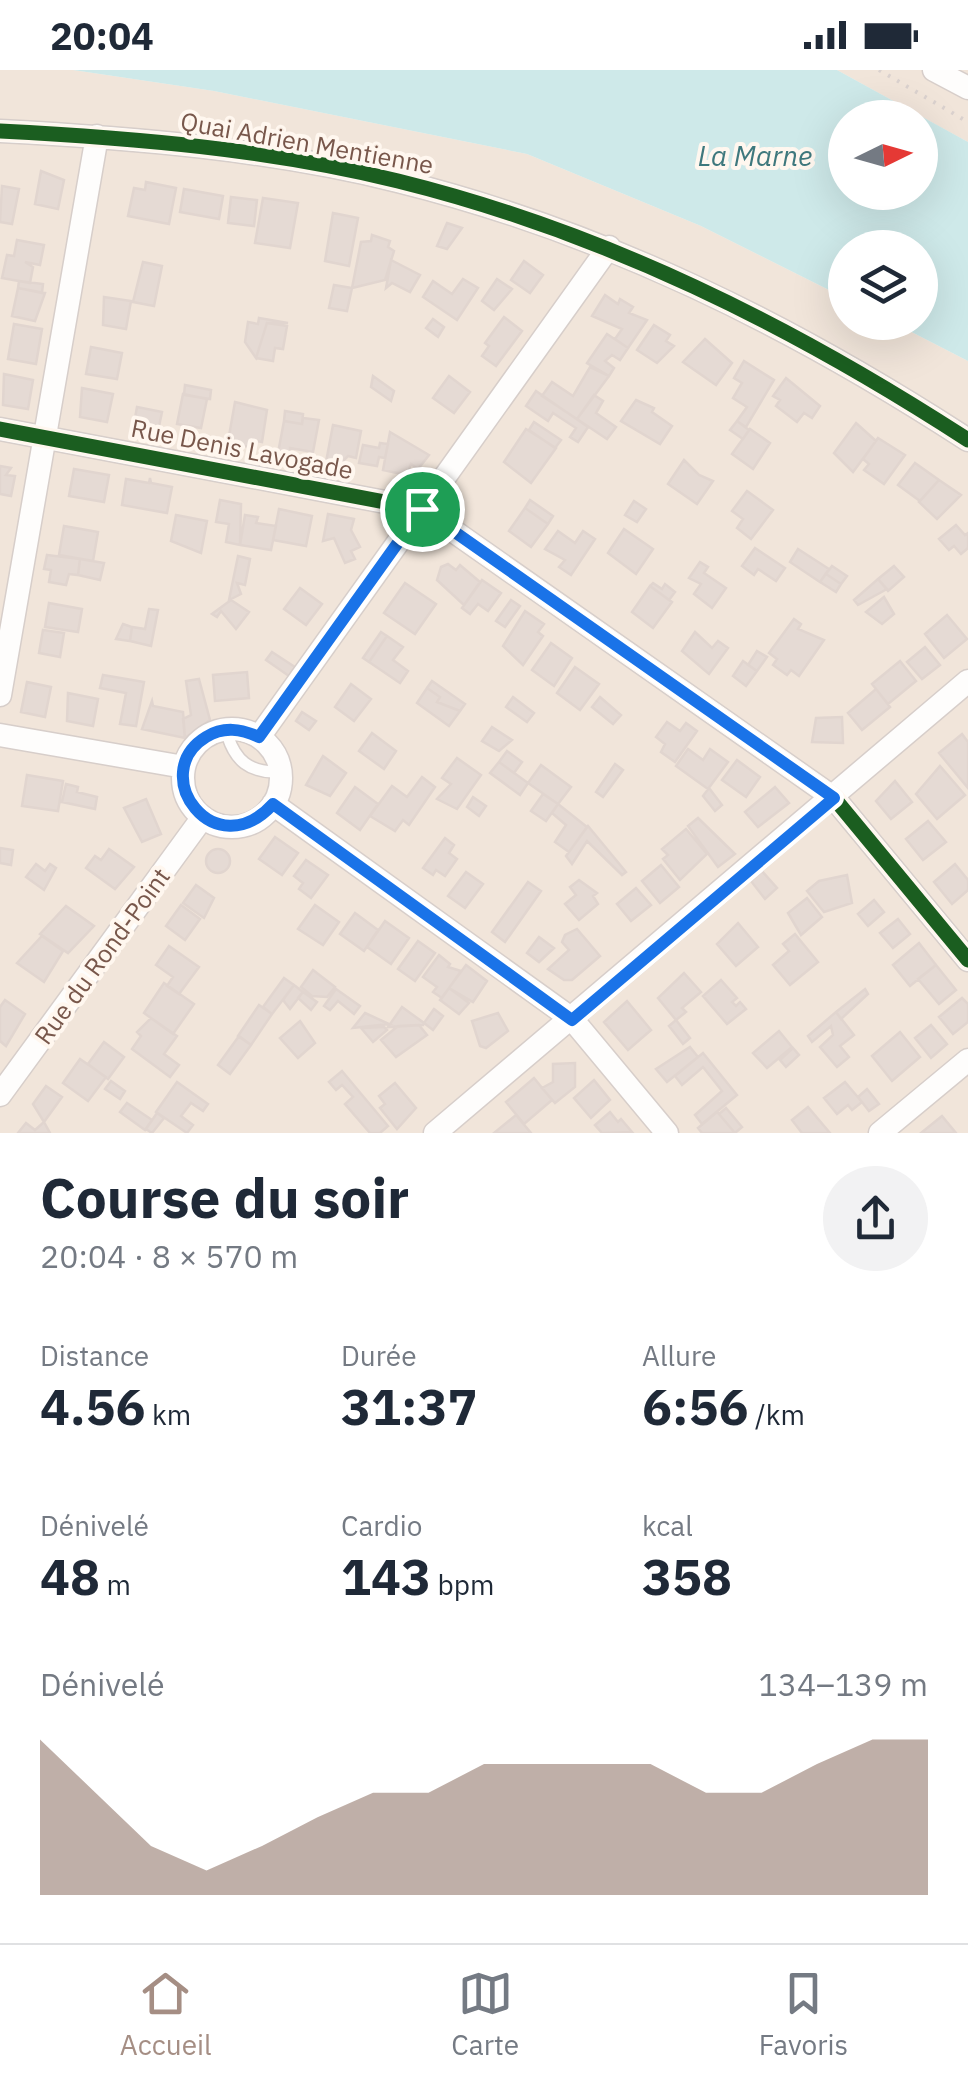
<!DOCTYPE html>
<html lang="fr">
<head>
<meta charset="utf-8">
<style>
  :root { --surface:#fff; --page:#f2f2f3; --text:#1f2937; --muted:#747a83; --line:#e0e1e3; --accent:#a58e84 }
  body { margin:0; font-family:"IBM Plex Sans",sans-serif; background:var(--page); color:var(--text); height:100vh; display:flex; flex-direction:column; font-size:38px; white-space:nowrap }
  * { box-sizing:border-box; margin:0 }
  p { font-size:32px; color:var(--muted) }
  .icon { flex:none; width:55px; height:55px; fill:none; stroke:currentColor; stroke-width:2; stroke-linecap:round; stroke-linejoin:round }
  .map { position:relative; height:1063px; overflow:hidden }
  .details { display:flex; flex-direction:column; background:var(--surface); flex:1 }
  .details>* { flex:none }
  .needle { width:65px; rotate:85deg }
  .tools { position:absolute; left:828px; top:30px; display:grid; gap:20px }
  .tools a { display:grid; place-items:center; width:110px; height:110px; border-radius:50%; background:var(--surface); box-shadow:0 10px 40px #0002; font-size:50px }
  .pin { position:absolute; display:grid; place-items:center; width:85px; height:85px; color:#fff; margin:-42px; border:5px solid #fff; border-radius:50%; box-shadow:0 2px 10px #0007 }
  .round { display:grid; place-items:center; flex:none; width:105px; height:105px; border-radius:52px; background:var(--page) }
  .overview { display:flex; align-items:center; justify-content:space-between; height:170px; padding:0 40px }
  h1 { font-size:55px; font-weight:800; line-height:75px }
  .metrics { display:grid; grid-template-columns:repeat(3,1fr); gap:15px; height:170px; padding:10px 40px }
  .metrics div { display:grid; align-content:center }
  .metrics b { font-size:50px; font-weight:800 }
  .metrics small { font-size:28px; font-weight:400 }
  .metrics p { font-size:28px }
  .chart { height:280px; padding:20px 40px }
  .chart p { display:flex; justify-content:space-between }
  .chart svg { width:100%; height:180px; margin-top:10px; fill:var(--accent); opacity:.7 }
  .status { display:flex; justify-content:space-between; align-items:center; height:70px; padding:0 50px; background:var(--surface); direction:ltr }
  .status svg { height:28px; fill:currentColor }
  .tab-bar { display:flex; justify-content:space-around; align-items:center; height:140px; border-top:2px solid var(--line); background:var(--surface); font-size:28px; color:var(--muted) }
  .tab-bar a { display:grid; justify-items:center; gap:5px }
  .tab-bar .current { color:var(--accent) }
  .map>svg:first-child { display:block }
  .residential { fill:#f1e5da }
  .water { fill:#cee9e9; fill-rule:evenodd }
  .building { fill:#e5dad4; stroke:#e1d5cf; stroke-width:2.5 }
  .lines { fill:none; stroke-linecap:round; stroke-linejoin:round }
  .lane-casing { stroke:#d7ceca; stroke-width:14 }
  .street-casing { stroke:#d7ceca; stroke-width:25 }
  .path { stroke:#dad1ce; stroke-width:4; stroke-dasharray:2.5 8; stroke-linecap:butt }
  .lane { stroke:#fefdfc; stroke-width:11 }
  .street { stroke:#fefdfc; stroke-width:22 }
  .cycleway-casing { stroke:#fff7ef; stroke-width:21 }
  .cycleway { stroke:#1b5e20; stroke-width:15 }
  .route-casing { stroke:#fff; stroke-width:20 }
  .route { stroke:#1a73e8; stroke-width:12 }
  .labels { text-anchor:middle; stroke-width:8; stroke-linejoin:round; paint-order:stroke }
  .street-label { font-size:25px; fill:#78574b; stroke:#fff7ef }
  .water-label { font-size:28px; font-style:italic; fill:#3e787d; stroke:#fff7ef }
</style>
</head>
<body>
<div class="status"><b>20:04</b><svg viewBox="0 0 49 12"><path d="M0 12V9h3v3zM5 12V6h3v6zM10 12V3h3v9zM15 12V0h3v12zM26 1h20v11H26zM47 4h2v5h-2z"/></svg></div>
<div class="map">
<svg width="968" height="1063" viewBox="0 0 968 1063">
  <rect width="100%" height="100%" fill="#f8f3ed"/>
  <path class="residential" d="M0,0H73L214,21L527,84L701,156L845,228V252L894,253L968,291V1063H0Z
    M837,0H968V72L944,59Z"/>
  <path class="water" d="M73,0H837L968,72V291L894,253L920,252V178H845V228L701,156L527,84L214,21ZM845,48H920V122H845Z"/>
  <path class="building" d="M41,101L64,110L58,139L35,134Z
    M146,112L176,118L169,154L128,146L134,118L145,120Z
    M2,116L19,119L12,154L0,152Z
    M184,119L223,126L219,149L180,142Z
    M231,127L257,130L254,156L228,153Z
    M263,128L298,133L290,178L255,173Z
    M333,143L358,148L349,196L325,191Z
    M447,153L462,158L447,179L437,176Z
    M372,165L390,171L388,177L394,181L385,210L352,218L361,172L371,171Z
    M17,170L44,175L40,195L25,192L33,197L30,213L2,208L7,185L14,186Z
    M391,190L420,205L410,222L392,213L386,218Z
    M524,191L543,205L530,223L511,210Z
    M143,192L162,196L154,236L133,232Z
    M463,209L478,218L457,250L423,227L433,211L452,224Z
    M497,209L512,219L494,240L482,231Z
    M19,211L43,214L42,223L18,218Z
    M334,215L352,218L347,241L329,238Z
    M18,218L45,223L35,251L12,246Z
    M605,225L618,234L620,229L633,237L629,243L647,250L628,278L615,269L622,259L592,246Z
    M104,227L131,231L126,259L103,255Z
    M504,247L522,261L496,296L482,286L489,276L485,273Z
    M259,248L288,253H267L256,288L245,272L248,252L258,254Z
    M433,249L444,257L438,267L426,258Z
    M267,253L287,256L283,279L275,278L273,291L256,288Z
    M14,254L42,259L36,294L8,289Z
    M654,255L670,265L666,271L674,276L657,293L637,280Z
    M607,264L628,278L620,290L612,285L605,291L614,298L609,306L587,293Z
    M705,269L732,293L716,315L683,292Z
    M91,277L122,283L117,309L86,304Z
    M744,291L774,310L746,357L737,351L747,337L733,328L742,313L734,308Z
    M590,297L609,306L577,349L542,326L552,312L573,326Z
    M4,304L33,310L28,339L3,335Z
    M373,306L394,321L391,331L371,317Z
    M449,306L470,322L454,343L433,328Z
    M786,308L820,336L812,348L804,343L797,352L776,336L780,330L773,326Z
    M185,315L211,320L210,329L184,325Z
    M82,318L113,324L107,352L80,347Z
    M536,321L588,357L578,372L570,367L576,358L553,343L548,351L526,336Z
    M183,324L207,329L201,358L177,354Z
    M594,325L603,331L596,343L616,357L607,369L577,349Z
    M636,330L654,338L652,342L672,356L660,374L621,351Z
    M235,332L267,340L262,372L251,370L250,377L232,374L229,366Z
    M137,337L162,342L157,366L133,359Z
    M285,341L303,344L302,354L284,351Z
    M303,348L319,350L313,382L290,378V384L278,383L284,351L302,354Z
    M737,351L749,360L743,369L730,360Z
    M534,352L561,370L555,378L529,360Z
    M856,353L876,371L853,402L834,383Z
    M333,355L361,361L356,388L348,386L340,394L326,392Z
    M526,359L556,378L531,413L504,392Z
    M750,359L770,373L753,399L732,384Z
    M390,362L429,385L418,399L411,394L407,405L383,400Z
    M878,368L905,385L884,414L864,400L869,394L863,389Z
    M380,373L388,374L385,388L379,387L377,396L359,393L363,375L379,378Z
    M684,390L699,405L713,411L697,434L668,414Z
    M915,393L939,410L920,431L898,415Z
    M0,396L11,398L6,405L15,406L11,426L0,424Z
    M74,399L109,405L104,432L69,426Z
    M150,408L151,413L172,417L167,443L122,435L126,409L149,413Z
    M939,410L961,425L937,449L919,432Z
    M747,421L773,440L751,469L737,458L743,449L732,441Z
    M220,430L241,434L240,475L226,472L229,454L216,452Z
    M530,430L553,446L548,454L525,438Z
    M634,431L646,439L637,452L625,445Z
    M525,438L548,454L531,477L509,461Z
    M279,439L312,446L306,476L273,470Z
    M328,444L354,449L351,460L360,477L351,481L355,489L345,493L334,468L323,471Z
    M176,445L207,451L201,483L171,471Z
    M245,445L258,447L256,453L276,456L271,480L240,475Z
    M956,455L965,465L968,463V478L961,484L954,476L949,480L939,469Z
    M64,456L98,462L93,491L59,485Z
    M624,459L653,479L636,504L608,483Z
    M558,461L575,473L583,461L595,469L571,505L559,497L565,490L545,479Z
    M755,478L785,498L776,511L758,499L754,505L742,496Z
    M798,479L829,499L820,512L790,492Z
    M47,485L80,489L78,505L69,504L66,515L49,512L51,500L44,499Z
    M238,486L250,489L245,515L237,513L241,524L229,530Z
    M80,489L104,493L100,510L78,505Z
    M700,492L708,497L704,503L726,518L712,538L694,524L701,514L689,508Z
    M448,494L456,500L460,495L480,512L464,535L437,510L441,497Z
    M832,496L847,506L841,514L826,504Z
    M894,496L904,507L888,521L878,509Z
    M826,504L841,514L836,522L820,512Z
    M878,509L887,519L858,535L854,530Z
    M482,510L501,523L488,541L478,534L470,544L462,538Z
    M405,513L436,534L415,564L384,543Z
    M653,513L662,519L665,514L675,522L669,530L650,516Z
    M650,516L672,532L653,558L632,542Z
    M300,518L322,534L306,555L284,539Z
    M884,527L894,544L882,554L866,542Z
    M231,530L249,542L236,559L221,541L217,547L212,544Z
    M511,530L520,536L505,557L496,551Z
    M49,533L82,539L78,562L45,557Z
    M149,539L158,540L151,576L130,571L132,557L145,559Z
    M525,541L544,554L538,562L543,566L523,595L503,576Z
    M947,545L967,569L944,588L925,564Z
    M794,549L801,554L798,559L824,570L799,606L791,600L787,605L773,595L777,589L769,583Z
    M123,554L132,557L130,571L116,569Z
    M43,560L64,563L60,587L39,583Z
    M381,562L387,566L369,592L363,588Z
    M695,562L712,578L718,571L728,578L709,604L682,581Z
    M387,566L403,577L393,590L408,601L400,613L369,592Z
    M551,573L572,588L554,616L532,600Z
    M925,577L940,595L922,609L907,592Z
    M757,581L767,587L757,601L748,595Z
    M272,582L295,597L289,606L266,590Z
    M743,591L757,601L746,616L733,606Z
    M900,591L916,611L888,634L872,614Z
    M575,597L599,614L580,640L557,623Z
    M247,602L249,628L215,631L213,605Z
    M103,605L144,612L136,656L120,654L126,623L100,618Z
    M199,609L210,650L185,668L183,649L191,645L186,611Z
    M432,611L465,634L460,641L437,632L440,627L427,618Z
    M27,612L51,617L45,647L21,642Z
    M351,614L371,629L354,651L335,637Z
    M427,618L440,627L437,632L460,641L449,656L417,633Z
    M876,619L890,637L862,660L848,643Z
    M68,623L98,629L93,656L67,651Z
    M513,627L534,643L527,652L506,637Z
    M600,627L621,645L613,654L592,637Z
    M152,631L153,636L183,642L185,668L142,659Z
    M302,642L316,651L309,660L296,651Z
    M842,647L843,673L812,672L816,648Z
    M667,652L680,661L686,653L697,661L675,692L661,682L665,674L656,667Z
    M492,657L512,670L499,681L482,671Z
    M372,663L396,681L384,699L359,681Z
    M962,664L968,672V718L939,683Z
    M688,679L703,690L710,679L728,692L708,719L676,696Z
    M507,681L522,692L514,703L499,692Z
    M323,686L346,703L330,726L306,715Z
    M457,688L481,705L457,739L437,729L451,714L442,708Z
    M737,690L760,707L746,727L722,710Z
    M499,692L528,713L520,725L490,703Z
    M615,694L623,700L603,727L596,722Z
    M541,695L571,717L558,734L528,713Z
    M940,696L965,725L937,749L916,724Z
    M27,705L63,711L58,741L22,736Z
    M422,707L435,717L409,755L403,750L395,761L370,746L392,716L407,727Z
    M895,711L912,732L891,749L876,731Z
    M66,714L78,717L77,722L97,727L95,739L62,732Z
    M355,717L378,734L360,760L337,743Z
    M775,717L789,733L758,757L745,742Z
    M709,718L722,735L715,741L703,726Z
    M543,724L558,734L546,751L531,741Z
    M473,727L486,736L479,746L467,737Z
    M146,729L161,764L142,772L124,738Z
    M558,734L587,757L569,782L555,772L566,755L552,743Z
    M698,748L735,784L718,797L688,756Z
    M928,751L946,772L923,790L906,769Z
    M588,756L626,802L622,805L587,771L572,794L566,786Z
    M686,759L707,784L680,810L663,789L668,785L662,779Z
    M275,767L298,783L282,805L259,789Z
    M445,768L454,775L449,783L457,789L445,806L436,800L433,805L423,798Z
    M0,778L13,780L11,795L0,793Z
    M206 791a12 12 0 1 1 24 0a12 12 0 1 1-24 0Z
    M109,779L134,797L115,819L86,798L95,786L101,790Z
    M306,790L328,805L311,828L299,819L303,813L294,806Z
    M36,794L45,801L50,794L56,798L44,820L26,807Z
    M955,794L968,810V820L952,834L934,812Z
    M661,795L679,817L660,833L642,811Z
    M762,801L777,818L765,829L751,811Z
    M466,802L483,814L465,838L448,826Z
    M847,805L852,833L824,842L807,821L819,811Z
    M579,810L597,823L593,826L598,834L579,850L565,834L576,825L570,817Z
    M528,812L541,821L505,872L492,862Z
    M196,815L214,828L204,848L183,833Z
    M636,818L651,835L631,851L617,834Z
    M807,828L822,847L801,865L788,843Z
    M874,830L884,842L868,856L858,844Z
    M181,835L200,849L185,870L166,856Z
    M315,835L339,852L323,875L298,859Z
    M66,836L94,856L68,883L40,864Z
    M355,843L378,860L364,881L340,864Z
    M898,849L910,864L893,878L880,863Z
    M385,851L409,868L391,894L367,877Z
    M738,853L758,877L736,896L717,874Z
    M577,859L600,886L572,910H564L548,899L569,880L562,872L565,865Z
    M795,864L818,892L790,915L773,895L789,881L783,874Z
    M42,866L63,881L44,912L17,893Z
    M539,867L554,878L539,892L527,883Z
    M418,871L435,883L415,911L398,899Z
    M919,873L936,895L910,916L893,895Z
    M169,876L199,897L179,924L167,916L173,907L156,895Z
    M439,885L450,894L448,897L461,901L442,928L433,922L437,917L423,907Z
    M466,895L487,911L473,932L449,918Z
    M936,895L956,920L939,934L918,909Z
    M313,900L335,917L327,927L312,926L301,917Z
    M684,903L701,922L682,938L686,942L676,950L658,928Z
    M284,908L294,915L272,944L263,937Z
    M721,910L737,928L732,932L736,936L740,932L746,939L727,954L703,926Z
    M164,913L194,934L173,964L144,943Z
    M294,915L303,922L290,939L283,930Z
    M449,918L469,933L459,944L440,930Z
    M336,919L360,936L354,944L338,931L330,940L324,936Z
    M865,919L868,924L841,949L836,942Z
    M303,922L317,932L311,940L298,928Z
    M962,928L968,934V952L953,964L939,947Z
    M5,930L25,944L6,976L0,971V937Z
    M627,931L651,960L628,980L604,952Z
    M259,935L272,944L251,975L238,966Z
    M402,937L424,953L423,955L388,957Z
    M434,939L443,946L433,960L424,953Z
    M836,942L854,965L840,976L849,987L837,997L820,977L833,965L831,956L812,972L808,966Z
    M365,943L389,954L353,958Z
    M498,943L508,961L486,978L480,976L472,951Z
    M151,948L177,966L164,984L179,995L170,1007L132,979L141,966L137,962Z
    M676,950L690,968L683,974L669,956Z
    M300,951L315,973L298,988L280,968Z
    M419,955L427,965L396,987L381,970L398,956Z
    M931,955L947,974L931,988L915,968Z
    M384,957L387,960L373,972L361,958Z
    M779,961L792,977L767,998L753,983Z
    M900,962L920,987L892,1011L872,986Z
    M239,966L251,975L230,1004L218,995Z
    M104,972L124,987L108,1009L88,994Z
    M690,977L698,987L667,1012L656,999Z
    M793,978L799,985L786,997L780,990Z
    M703,983L737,1025L702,1054L695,1045L722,1021L703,997L682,1015L675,1006Z
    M80,989L106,1007L88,1031L63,1013Z
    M575,993V1017L555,1033L542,1018L553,1012V994Z
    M342,1001L388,1056L380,1063H370L345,1034L353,1027L342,1015L336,1020L329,1012Z
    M534,1008L552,1030L524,1054L506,1032Z
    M594,1010L610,1030L591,1048L574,1028Z
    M111,1011L125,1021L120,1029L105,1019Z
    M177,1012L208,1034L203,1041L191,1033L181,1046L193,1055L187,1063L156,1042Z
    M845,1012L862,1032L852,1040L848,1035L837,1044L824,1028Z
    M395,1013L416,1038L397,1059L380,1038L385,1034L379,1026Z
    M46,1016L62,1027L44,1052L33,1034Z
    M867,1019L879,1034L869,1041L858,1027Z
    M127,1033L152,1050L145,1060L120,1042Z
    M808,1037L830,1063H802L792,1050Z
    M726,1038L742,1057L735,1063L719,1044Z
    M610,1042L618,1052L621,1049L632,1062L602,1063L595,1055Z
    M717,1042L719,1044L735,1063H702L698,1058Z
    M157,1043L164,1048L152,1063L146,1059Z
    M516,1045L531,1063H494Z
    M942,1046L956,1063H921Z
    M44,1052L50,1063H18L26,1053L35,1060Z"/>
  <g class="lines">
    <defs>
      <path id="lane" d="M228,667C236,691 249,701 274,702"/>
      <path id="street" d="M934,0L968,18
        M0,61C133,68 269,79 398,111C604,162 791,255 968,370
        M0,359L422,439L834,728L968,890
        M0,625L97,66
        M183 708a49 49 0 1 1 98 0a49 49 0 1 1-98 0Z
        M0,665L184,697
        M259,667L609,177
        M273,734L572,949L667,1063
        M0,1025L203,747
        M435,1063L968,611
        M880,1063L968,990"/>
    </defs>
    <use href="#lane" class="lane-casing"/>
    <use href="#street" class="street-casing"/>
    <path class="path" d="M879,0L968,52"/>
    <use href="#lane" class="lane"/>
    <use href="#street" class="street"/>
    <defs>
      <path id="cycleway" d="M0,61C133,68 269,79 398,111C604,162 791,255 968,370
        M0,359L422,439L834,728L968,890"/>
    </defs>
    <use href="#cycleway" class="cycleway-casing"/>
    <use href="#cycleway" class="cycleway"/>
  </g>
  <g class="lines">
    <defs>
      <path id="route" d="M422,439L834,728L572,950L273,734C215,798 146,704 206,667C224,656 241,659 259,667Z"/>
    </defs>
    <use href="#route" class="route-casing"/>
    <use href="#route" class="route"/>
  </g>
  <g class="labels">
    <g class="street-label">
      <text transform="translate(307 73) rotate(10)" y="9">Quai Adrien Mentienne</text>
      <text transform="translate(242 379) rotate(11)" y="9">Rue Denis Lavogade</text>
      <text transform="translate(102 886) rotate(-54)" y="9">Rue du Rond-Point</text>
    </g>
    <g class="water-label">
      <text x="755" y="96">La Marne</text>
    </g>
  </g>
</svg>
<div class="tools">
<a><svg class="needle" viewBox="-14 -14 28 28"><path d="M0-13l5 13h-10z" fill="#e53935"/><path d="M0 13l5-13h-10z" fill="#747a83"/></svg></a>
<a><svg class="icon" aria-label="layers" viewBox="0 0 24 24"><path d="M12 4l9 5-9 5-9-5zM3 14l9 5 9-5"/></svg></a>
</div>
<div class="pin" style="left:422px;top:439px;background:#1e9e55"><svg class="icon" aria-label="arrive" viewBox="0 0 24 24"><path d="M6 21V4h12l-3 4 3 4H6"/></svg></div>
</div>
<section class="details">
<div class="overview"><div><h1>Course du soir</h1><p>20:04 · 8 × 570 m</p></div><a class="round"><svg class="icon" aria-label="share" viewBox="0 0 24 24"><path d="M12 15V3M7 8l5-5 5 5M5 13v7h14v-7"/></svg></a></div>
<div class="metrics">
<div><p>Distance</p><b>4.56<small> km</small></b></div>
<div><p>Durée</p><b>31:37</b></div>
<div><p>Allure</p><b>6:56<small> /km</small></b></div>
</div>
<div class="metrics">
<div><p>Dénivelé</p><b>48<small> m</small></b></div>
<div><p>Cardio</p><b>143<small> bpm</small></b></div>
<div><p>kcal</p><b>358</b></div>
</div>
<div class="chart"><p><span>Dénivelé</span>134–139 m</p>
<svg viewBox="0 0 160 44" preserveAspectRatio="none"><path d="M0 44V6L10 19L20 32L30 38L40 32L50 25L60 19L70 19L80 12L90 12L100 12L110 12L120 19L130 19L140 12L150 6L160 6V44z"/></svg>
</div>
</section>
<nav class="tab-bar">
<a class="current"><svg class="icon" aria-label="home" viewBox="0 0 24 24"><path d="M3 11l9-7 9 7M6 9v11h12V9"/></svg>Accueil</a>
<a><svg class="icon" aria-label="map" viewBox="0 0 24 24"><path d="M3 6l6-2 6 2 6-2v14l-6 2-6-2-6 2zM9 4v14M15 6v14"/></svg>Carte</a>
<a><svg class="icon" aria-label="saved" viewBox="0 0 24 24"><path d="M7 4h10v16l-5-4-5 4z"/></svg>Favoris</a>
</nav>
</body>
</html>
